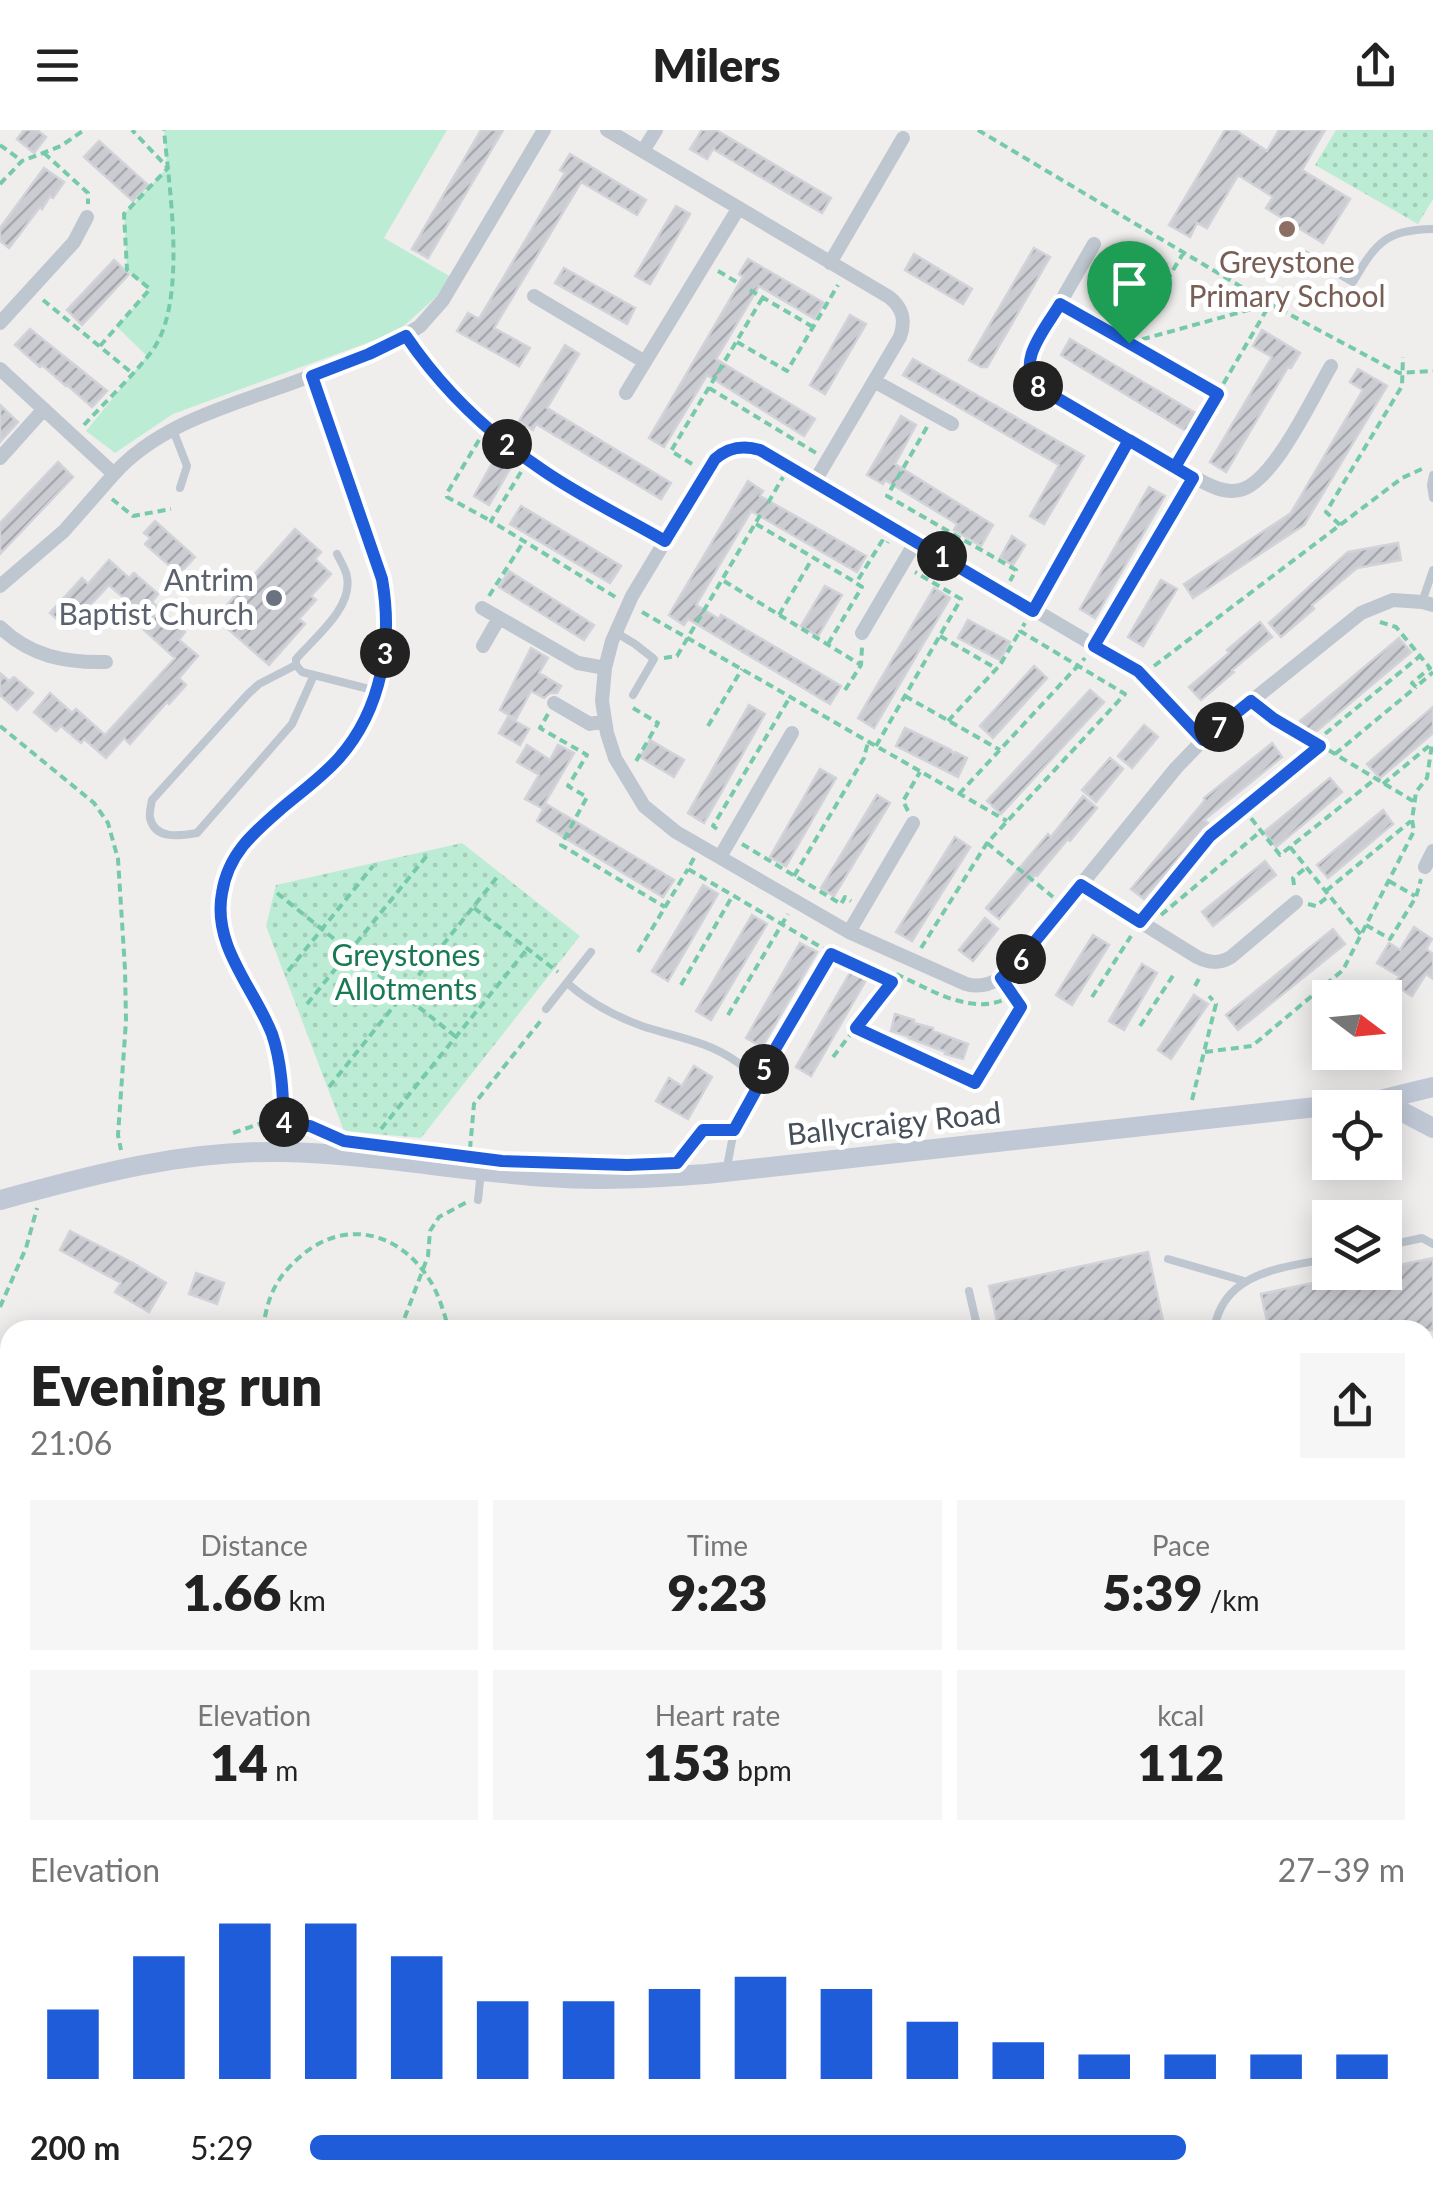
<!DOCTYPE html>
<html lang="en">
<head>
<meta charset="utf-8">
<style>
  :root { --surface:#fff; --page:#f6f6f6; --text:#222; --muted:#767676; --accent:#1e5cd9 }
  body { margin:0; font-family:Lato,sans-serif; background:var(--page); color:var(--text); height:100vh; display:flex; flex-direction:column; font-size:38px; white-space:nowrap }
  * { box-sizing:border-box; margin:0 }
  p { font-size:32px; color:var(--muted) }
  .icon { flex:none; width:55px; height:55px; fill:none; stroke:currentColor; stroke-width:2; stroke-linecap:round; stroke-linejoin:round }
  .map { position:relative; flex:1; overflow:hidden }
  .panel { position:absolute; left:0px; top:1190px; width:1435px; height:885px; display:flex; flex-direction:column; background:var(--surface); border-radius:30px 30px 0 0; box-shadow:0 5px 25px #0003 }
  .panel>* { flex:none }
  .needle { width:65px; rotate:106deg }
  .fabs { position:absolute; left:1312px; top:850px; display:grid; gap:20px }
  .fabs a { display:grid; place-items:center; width:90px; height:90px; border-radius:0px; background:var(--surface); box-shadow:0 5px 25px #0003; font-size:50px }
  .pin { position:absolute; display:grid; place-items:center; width:85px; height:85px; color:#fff; margin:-102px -42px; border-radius:50% 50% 50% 0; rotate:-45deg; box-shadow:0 0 10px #0007 }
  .pin .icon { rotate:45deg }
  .km { position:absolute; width:50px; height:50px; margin:-25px; border-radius:50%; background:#222; color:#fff; font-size:28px; line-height:50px; text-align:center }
  .round { display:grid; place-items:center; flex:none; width:105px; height:105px; border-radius:0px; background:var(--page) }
  .head { display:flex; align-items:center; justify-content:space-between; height:170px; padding:0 30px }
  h1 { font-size:55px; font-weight:800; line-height:75px }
  .stats { display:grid; grid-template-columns:repeat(3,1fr); gap:15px; height:170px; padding:10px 30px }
  .stats div { display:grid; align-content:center; border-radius:0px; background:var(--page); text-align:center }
  .stats b { font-size:50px; font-weight:800 }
  .stats small { font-size:28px; font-weight:400 }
  .stats p { font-size:28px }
  .chart { height:280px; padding:20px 30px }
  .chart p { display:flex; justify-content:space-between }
  .chart svg { width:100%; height:180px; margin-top:10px; stroke:var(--accent); stroke-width:6 }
  ul { padding:0 30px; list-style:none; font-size:32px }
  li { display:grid; grid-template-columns:160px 120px 1fr; align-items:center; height:75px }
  li i { height:25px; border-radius:12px; background:var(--accent) }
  header { display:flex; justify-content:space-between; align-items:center; height:130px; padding:0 30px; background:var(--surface); font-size:45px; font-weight:800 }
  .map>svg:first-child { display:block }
  .grass { fill:#bcedd4 }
  .park { fill:url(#park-dots) }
  .building { fill:url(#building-hatch); stroke:#d1d3d9; stroke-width:2.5 }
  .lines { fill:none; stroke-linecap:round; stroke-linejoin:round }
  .path { stroke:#76caa9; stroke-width:4; stroke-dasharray:8 5; stroke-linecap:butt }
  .lane { stroke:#bec6cf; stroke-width:8 }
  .street { stroke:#bec6cf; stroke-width:14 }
  .secondary { stroke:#c0c8d6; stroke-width:20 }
  .route-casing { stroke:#fff; stroke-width:20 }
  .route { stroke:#1e5cd9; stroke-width:12 }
  .education-dot { fill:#8d6e63; stroke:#fff; stroke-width:4 }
  .worship-dot { fill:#6b7280; stroke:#fff; stroke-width:4 }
  .labels { text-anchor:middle; stroke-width:10; stroke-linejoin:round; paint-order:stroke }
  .education-label { font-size:30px; fill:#785e54; stroke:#fff }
  .worship-label { font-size:30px; fill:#5b616d; stroke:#fff; text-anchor:end }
  .park-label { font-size:30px; fill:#197953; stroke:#fff }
  .street-label { font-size:30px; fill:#464f5a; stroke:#fff }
</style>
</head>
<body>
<header><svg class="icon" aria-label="menu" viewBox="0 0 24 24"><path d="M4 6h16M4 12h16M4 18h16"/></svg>Milers<svg class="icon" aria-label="share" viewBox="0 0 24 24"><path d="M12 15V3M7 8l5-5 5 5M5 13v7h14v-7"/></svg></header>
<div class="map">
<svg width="1433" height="2075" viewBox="0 0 1433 2075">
  <defs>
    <pattern id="park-dots" width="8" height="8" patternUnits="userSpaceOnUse" patternTransform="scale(2.5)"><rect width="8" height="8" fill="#bcedd4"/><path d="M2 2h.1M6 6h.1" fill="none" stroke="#a3cdb8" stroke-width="1.8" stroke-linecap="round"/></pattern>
    <pattern id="building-hatch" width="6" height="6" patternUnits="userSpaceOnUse" patternTransform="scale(2.5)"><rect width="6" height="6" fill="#caccd2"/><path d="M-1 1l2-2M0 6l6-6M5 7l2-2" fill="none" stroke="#a6a8ad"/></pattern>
  </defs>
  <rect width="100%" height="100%" fill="#f0eded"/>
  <path class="grass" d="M164,0H447L384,108L451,147L436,167L397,202L173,284L115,323L86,301L147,226L117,197L149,160L127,140L124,84L167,38Z"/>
  <path class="park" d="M1336,0H1433V69L1418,94L1315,35Z
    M462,713L580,806L421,1008L344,1001L266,796L276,755Z"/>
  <path class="building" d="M24,0H37L46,7L34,23L17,9Z
    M481,0H503L428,128L412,119Z
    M702,0H716L831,68L822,83L713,19L707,29L690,19Z
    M1225,0H1235L1267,21L1279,0H1325L1302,40L1350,69L1323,113L1266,78L1273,67L1238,45L1207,98L1197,93L1190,107L1169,95Z
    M99,11L148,55L133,71L84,27Z
    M570,24L646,70L637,85L581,52L494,198L530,218L519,236L457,201L468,183L479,189L565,43L560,40Z
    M44,38L64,52L53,68L50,66L42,79L40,77L9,118L0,111V98Z
    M676,76L690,84L650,154L635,146Z
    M1034,118L1050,127L987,237H981L969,230Z
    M914,124L972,159L963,174L905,140Z
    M1151,124L1167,134L1124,208L1108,199Z
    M748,129L824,173L815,189L759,156L716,229L815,289L804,306L707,245L664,317L649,308L743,147L739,144Z
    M114,130L129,144L82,195L67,180Z
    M564,138L635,178L627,194L555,153Z
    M850,185L866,194L825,264L810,255Z
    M30,199L107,261L92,277L67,255L66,256L42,235L40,237L15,215Z
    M1262,200L1300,223L1291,238L1288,237L1226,342L1210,332L1272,227L1253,216Z
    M1070,209L1202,287L1191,304L1061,225Z
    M565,215L579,224L547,278L671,353L661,369L536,294L533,300L519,291Z
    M913,229L1084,326L1044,394L1030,386L1059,335L903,245Z
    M1358,239L1387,256L1304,395L1193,468L1184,454L1291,383L1363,260L1350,252Z
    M0,275L18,292L0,312Z
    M901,286L916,295L895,334L993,395L981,416L954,400L957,394L885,350L883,354L867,345Z
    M495,328L511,337L489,375L474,366Z
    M58,332L73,347L0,424V393Z
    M748,351L763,361L760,366L866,426L857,442L751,381L696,475L719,489L721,485L841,556L830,574L688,489L684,495L669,485Z
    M1149,357L1165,366L1095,488L1080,479Z
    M521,376L621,436L610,453L510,394Z
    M155,391L195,427L179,444L145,414L150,408L144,403Z
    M295,399L321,422L315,429L331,444L311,466L316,470L299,489L305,494L269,535L228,499L232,495L219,484Z
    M1012,406L1025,415L1013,435L1000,428Z
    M1398,413L1401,430L1357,438L1312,475L1314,479L1281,507L1269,493L1348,422Z
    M109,430L129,448L134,443L158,464L152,472L185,502L179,510L198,526L179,548L186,555L169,574L167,572L130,614L124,608L106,628L84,609L81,613L61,596L56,601L34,582L50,563L72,583L76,579L105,605L175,528L144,500L151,492L109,455L68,499L50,483L82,448L88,454Z
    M509,441L594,495L584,510L499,457Z
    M1161,450L1177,459L1143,516L1128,507Z
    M825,456L842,465L818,506L801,496Z
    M934,458L950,468L874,598L858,588Z
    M968,490L1010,512L1000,530L958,508Z
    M1260,492L1272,507L1232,540L1234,542L1201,570L1189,557L1229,523L1227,520Z
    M1399,508L1411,522L1312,605L1300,591Z
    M531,518L548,528L539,543L561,556L557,563H550L544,568L531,561L516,589L500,580Z
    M1034,536L1047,548L993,608L980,596Z
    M0,543L9,551L14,547L33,563L17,580L0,565Z
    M1090,560L1104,572L1001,684L987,671Z
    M749,575L765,584L704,693L688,683Z
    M1433,577V603L1380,648L1367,634Z
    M508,587L529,599L520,615L499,603Z
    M1144,595L1158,607L1132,638L1118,626Z
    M905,598L951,620L953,624L955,622L967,628L958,647L896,616Z
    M650,610L684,630L674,647L640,627Z
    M1272,613L1282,627L1204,690L1208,693L1144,769L1131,759L1205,670L1204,668Z
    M527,615L550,630L558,615L574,623L542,678L525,669L539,645L517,632Z
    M1110,628L1123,639L1096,672L1082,660Z
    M820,639L836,648L786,736L770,727Z
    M1330,648L1342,662L1276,717L1264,702Z
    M877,665L890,673L834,766L821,758Z
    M1083,666L1097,678L1070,711L1068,709L1037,746L1035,745L999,789L986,778L1048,704L1051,707Z
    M546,674L674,750L663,767L537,691Z
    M1383,680L1393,694L1328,748L1317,735Z
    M955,707L970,717L912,811L896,802Z
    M1265,731L1276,745L1213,796L1202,782Z
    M703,755L718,764L668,851L652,841Z
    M752,785L767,794L711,890L696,881Z
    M985,788L998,799L973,831L959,820Z
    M1414,797L1432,809L1426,819L1433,824V849L1426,844L1412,866L1394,855L1399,846L1377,833L1389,813L1400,820Z
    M1333,799L1345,814L1238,900L1226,885Z
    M1093,805L1109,815L1072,875L1056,865Z
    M800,813L817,822L762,917L746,908Z
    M1142,834L1157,843L1124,900L1109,891Z
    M851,841L866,850L811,946L796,937Z
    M1194,865L1208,874L1171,929L1158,920Z
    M895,884L914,890V893L933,898V901L968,914L963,929L945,924L946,922L909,908L910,907L891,901Z
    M694,936L712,947L688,989L656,971L669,948L682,956Z
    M70,1101L133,1133L166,1153L149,1182L115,1162L121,1153L60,1120Z
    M1148,1122L1165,1200H999L989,1156Z
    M1433,1128V1200H1269L1261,1164L1364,1142H1385V1138Z
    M196,1143L224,1153L217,1174L189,1164Z"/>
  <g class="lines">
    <path class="path" d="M978,0L1270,174L1399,243L1433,241
      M0,15L22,31
      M44,23L88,63V74
      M0,54L22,31L61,16L84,0
      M1184,122L1129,213L1217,264
      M718,141L740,154
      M750,160L813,197
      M43,170L132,243
      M1073,181L1129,213L1270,174
      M737,212L787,241L838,155
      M100,216L150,159L127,140L124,84L168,38L132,0
      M709,258L816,323
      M84,295C106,271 132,247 152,221C188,172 169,58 164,0
      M927,297L887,366L1016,440L1010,451
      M479,310L447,363V367L491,391
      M1184,321L1270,174
      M692,334L671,321L763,167
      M521,342L491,391L617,468
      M112,369L133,386L171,379
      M768,373L783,347
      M756,394L855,452
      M1340,395L1326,382L1402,256L1403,227
      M724,451L861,535
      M489,466L524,411
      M642,482L1007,691
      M779,485L812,429
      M1380,492L1396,497L1430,538L1412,553L1416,557L1433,542
      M1101,504L1185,361
      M940,506L997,539
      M828,514L862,457L856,453L882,411L887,414L888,412
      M664,528L677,526L762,382
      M1154,536L1402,348L1424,338
      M845,560L861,535L862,517
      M905,566L1000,620
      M633,578L658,593L635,633
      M1262,580L1413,671
      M548,584L540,598L587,625L568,656L587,667L561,715L665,777
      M948,591L1000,535L1020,501
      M0,596L94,673L108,693L118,729L125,839L126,891L118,1005L121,1020
      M708,596L742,539
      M1315,612L1420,526
      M876,616L961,469L915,442
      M1335,624L1416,557
      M1383,654L1429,616
      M959,664L1085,528
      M1243,678L1280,725L1374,650
      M908,681L903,671L920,642
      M717,699L713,696L790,567
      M987,713L1053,767
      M742,714L841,774L845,767L851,771
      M1290,717L1361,805
      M694,728L688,739L831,823L891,852
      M794,746L864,628L868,612
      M1389,751L1415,766
      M1294,755L1293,748L1307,737
      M1326,761L1411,691
      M277,763L456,907
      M1308,774L1316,776L1330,765
      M474,778L558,842
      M1150,778L1210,705L1320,616
      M1161,785L1261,701
      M1366,795L1390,809L1416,767L1421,749
      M921,818L987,713L1125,564L1020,501L1025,493
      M638,822L688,739
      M288,841L373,736
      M896,844C932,860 975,889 1013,865
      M681,855L733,765
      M1195,856L1201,845
      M1092,867L1131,806
      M307,874L429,723
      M728,885L788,784
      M1140,896L1174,844
      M856,898L975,953L1021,877L1009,860
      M1205,922L1252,916L1343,840L1414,701L1412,690L1416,662L1427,648L1432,614
      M833,927L897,844
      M764,939L831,823
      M329,957L498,746
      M1192,970L1216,874L1209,866
      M297,995L311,996L326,1003
      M381,999L528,818
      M233,1003L259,994L267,995
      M470,1019L474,974L543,888
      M683,1025L703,1000H721
      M0,1177L26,1118L37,1078
      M263,1200C267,1167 276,1147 301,1126C345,1088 399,1102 429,1149C439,1164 444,1183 449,1200
      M400,1200L428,1126L430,1101L439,1087L469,1071
      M0,1385L10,1396
      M0,1451L10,1441
      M0,1476L10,1467
      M0,1594H10
      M0,1697L10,1706
      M0,1936L10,1946
      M0,2028L10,2015
      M74,2065L80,2075
      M150,2065L156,2075
      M287,2065L293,2075
      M357,2065L363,2075
      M534,2065V2075
      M0,2070L3,2075
      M479,2075L485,2065"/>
    <path class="lane" d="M1299,121L1353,152C1376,113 1385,100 1433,99
      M173,300L187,336L180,358
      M1433,345L1431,355L1433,368
      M337,424C340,431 346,439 347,447C353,478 314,508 296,529V535L302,542L377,561
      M1422,472L1433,440
      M615,502L635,514L654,529L633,565
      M296,535L259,554L248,564L152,670C151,676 149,682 150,688C155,710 180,706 197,703L292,594L314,545
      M567,853C590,873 614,886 642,896C675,907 708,911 737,932C746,938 753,946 760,953L734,1000L727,1037
      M546,879L591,822
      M478,1070L481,1041
      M1385,1116L1422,1108L1433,1114
      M1168,1129L1244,1151
      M969,1161L978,1200
      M1214,1200C1223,1141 1283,1138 1330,1128
      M1425,1533L1433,1532
      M1425,1573L1433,1572
      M1425,1740L1433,1776
      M1433,1785L1429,1845L1433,1863
      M836,2065L838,2075
      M584,2075L585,2065"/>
    <path class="street" d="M607,0L889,167C903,178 906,190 900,207L815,351
      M643,21L656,0
      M1094,114L1034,218C1025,238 1028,250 1046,261L1203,352C1215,358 1226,363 1240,360C1274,352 1313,266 1331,236
      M830,133L903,8
      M534,166L645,232
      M0,193L74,112L87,87
      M406,206C442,259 490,305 544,341C582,367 625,388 665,411
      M0,239L114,344L64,401L0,456
      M874,251L952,294
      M626,263L738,79
      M0,328L44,279
      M114,344C155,298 218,279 275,259C307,248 338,236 369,224L390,215L420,196L443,170L544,0
      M482,478L578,533L605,538
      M1033,481L1129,310
      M0,497C30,526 65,533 106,532
      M862,503L916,411
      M483,516L499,488
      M554,573L590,594L604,591
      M1203,610L1138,541L768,323C746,314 727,315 711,335L632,466L612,511L605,538L602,571L607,603L615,628L644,676L676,702L849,802L966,854C991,861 1007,844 1023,826L1176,638L1203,610L1361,483L1393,470L1422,472L1433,475
      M720,727L792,603
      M1425,737L1433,721
      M1081,755L1197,827C1209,833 1219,834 1231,827L1296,772
      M849,802L913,693
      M282,1022C285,985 285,945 273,909C256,856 209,814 224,754C232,719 256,700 282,678C302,661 323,646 339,627C382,578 394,512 382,449L312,246
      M0,1279L10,1286
      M1425,1736L1433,1734
      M0,1817L10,1826
      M0,1991L10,1979
      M207,2075L224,2065"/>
    <path class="secondary" d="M1380,970L1433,998
      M0,1070C95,1044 184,1020 283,1022C372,1024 459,1041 547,1047C600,1051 653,1048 706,1044L1380,970L1433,957"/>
  </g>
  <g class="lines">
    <defs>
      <path id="route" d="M1129,213L1218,264L1175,337L1129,310L1033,481L760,320C743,315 729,317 715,329L665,411C625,388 582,367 544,341C490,305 442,259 406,206L369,224L312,246L382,449C393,512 382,579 339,628C322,647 301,662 282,678C253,703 228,724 222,763C212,816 254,858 272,904C282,933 283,965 284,995L310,996L344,1011L502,1031L627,1035L677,1033L703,1000H734L760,953L764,938L831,824L892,852L856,898L975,953L1021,877L1001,848L1023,826L1081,755L1140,792L1210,706L1320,616L1274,589L1251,571L1203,610L1138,541L1094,516L1193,348L1040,258C1013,234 1046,198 1060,174L1129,213"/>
    </defs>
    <use href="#route" class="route-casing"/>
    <use href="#route" class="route"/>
  </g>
  <circle class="education-dot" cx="1287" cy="99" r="10"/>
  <circle class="worship-dot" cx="274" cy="468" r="10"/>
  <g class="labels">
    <g class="education-label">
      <text x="1287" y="143">Greystone<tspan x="1287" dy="34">Primary School</tspan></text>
    </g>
    <g class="worship-label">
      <text x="254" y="461">Antrim<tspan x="254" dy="34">Baptist Church</tspan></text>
    </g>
    <g class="park-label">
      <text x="406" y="836">Greystones<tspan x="406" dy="34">Allotments</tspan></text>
    </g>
    <g class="street-label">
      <text transform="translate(894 994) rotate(-6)" y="10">Ballycraigy Road</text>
    </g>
  </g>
</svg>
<div class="fabs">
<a><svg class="needle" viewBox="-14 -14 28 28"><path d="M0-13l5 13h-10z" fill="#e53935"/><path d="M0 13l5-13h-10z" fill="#767676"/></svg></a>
<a><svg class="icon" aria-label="locate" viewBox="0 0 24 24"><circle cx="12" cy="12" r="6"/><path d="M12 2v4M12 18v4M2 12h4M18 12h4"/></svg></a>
<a><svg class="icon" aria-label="layers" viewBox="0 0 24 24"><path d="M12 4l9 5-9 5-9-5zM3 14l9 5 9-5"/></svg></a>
</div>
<div class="pin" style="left:1129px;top:213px;background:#1e9e55"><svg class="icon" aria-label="arrive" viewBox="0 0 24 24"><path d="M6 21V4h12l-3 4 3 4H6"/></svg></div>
<b class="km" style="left:942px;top:426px">1</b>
<b class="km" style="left:507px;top:314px">2</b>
<b class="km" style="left:385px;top:523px">3</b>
<b class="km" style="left:284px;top:992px">4</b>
<b class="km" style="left:764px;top:939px">5</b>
<b class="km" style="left:1021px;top:829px">6</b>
<b class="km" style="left:1219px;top:597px">7</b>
<b class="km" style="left:1038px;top:256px">8</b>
<section class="panel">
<div class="head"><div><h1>Evening run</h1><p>21:06</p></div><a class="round"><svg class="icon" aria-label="share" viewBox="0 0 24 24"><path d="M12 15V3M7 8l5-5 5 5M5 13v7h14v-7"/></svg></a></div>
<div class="stats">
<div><p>Distance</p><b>1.66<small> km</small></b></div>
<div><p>Time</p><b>9:23</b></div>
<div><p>Pace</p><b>5:39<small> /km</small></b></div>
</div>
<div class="stats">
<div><p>Elevation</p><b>14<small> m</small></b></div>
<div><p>Heart rate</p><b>153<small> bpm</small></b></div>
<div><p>kcal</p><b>112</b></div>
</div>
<div class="chart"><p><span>Elevation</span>27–39 m</p>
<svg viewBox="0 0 160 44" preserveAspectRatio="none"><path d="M5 44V27M15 44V14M25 44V6M35 44V6M45 44V14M55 44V25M65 44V25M75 44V22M85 44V19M95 44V22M105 44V30M115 44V35M125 44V38M135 44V38M145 44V38M155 44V38"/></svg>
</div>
<ul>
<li><b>200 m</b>5:29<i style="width:80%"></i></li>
</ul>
</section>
</div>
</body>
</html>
